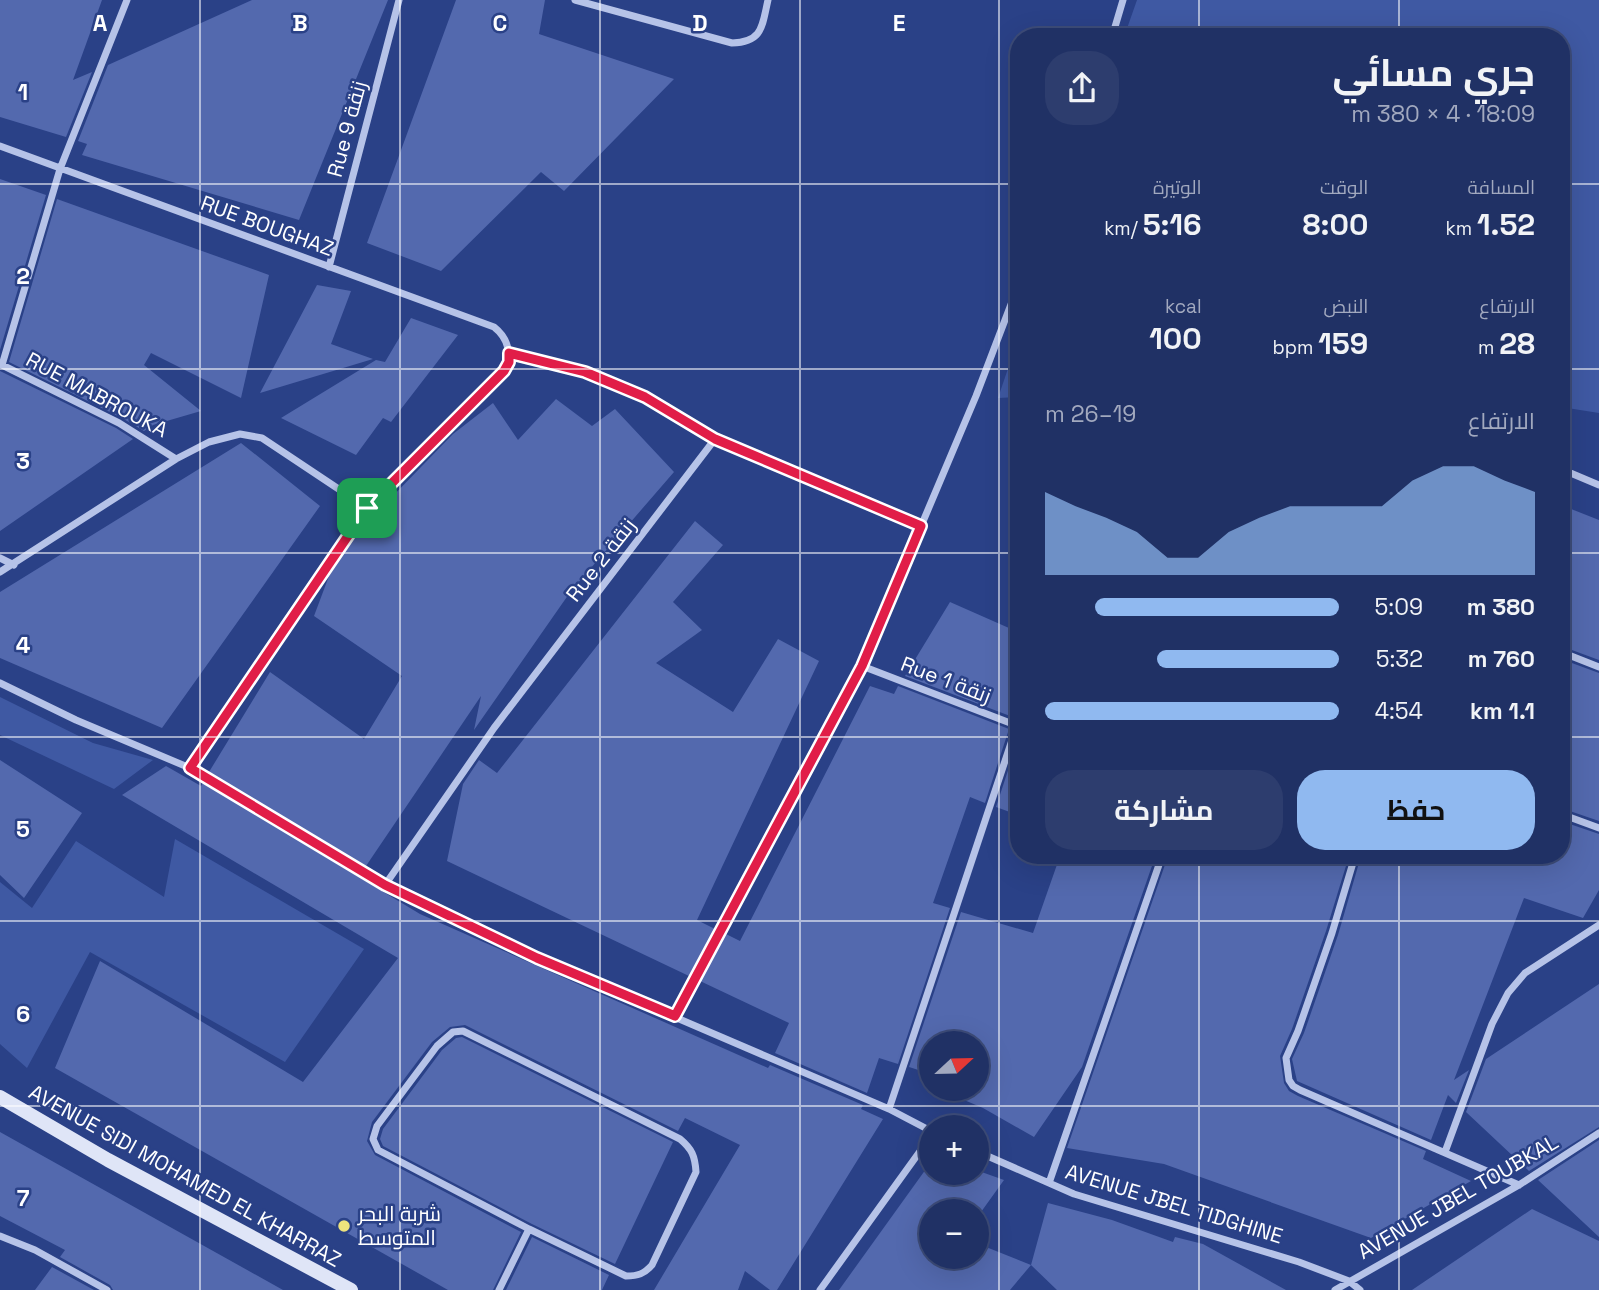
<!DOCTYPE html>
<html lang="ar">
<head>
<meta charset="utf-8">
<style>
  :root { --surface:#203165; --page:#2d3d6e; --text:#f1f3f6; --muted:#a2a9bf; --line:#3d4c79; --accent:#90b9f0 }
  body { margin:0; font-family:"Space Grotesk",Cairo,sans-serif; background:var(--page); color:var(--text); direction:rtl; height:100vh; display:flex; flex-direction:column; font-size:26px; white-space:nowrap }
  * { box-sizing:border-box; margin:0 }
  p { font-size:23px; color:var(--muted) }
  .icon { flex:none; width:38px; height:38px; fill:none; stroke:currentColor; stroke-width:2; stroke-linecap:round; stroke-linejoin:round }
  .map { position:relative; flex:1; overflow:hidden; direction:ltr }
  .drawer { position:absolute; left:1010px; top:28px; width:560px; height:836px; display:flex; flex-direction:column; background:var(--surface); border-radius:28px; box-shadow:0 7px 28px #0002,0 0 0 2px var(--line); direction:rtl }
  .drawer>* { flex:none }
  .needle { width:46px; rotate:68deg }
  .buttons { position:absolute; left:919px; top:1031px; display:grid; gap:14px }
  .buttons a { display:grid; place-items:center; width:70px; height:70px; border-radius:50%; background:var(--surface); box-shadow:0 7px 28px #0002,0 0 0 2px var(--line); font-size:35px }
  .pin { position:absolute; display:grid; place-items:center; width:60px; height:60px; color:#fff; margin:-30px; border-radius:14px; box-shadow:0 4px 10px #0006 }
  .round { display:grid; place-items:center; flex:none; width:74px; height:74px; border-radius:28px; background:var(--page) }
  .headline { display:flex; align-items:center; justify-content:space-between; height:119px; padding:0 35px }
  h1 { font-size:38px; font-weight:700; line-height:52px }
  .stats { display:grid; grid-template-columns:repeat(3,1fr); gap:10px; height:119px; padding:7px 35px }
  .stats div { display:grid; align-content:center }
  .stats b { font-size:30px; font-weight:700 }
  .stats small { font-size:19px; font-weight:400 }
  .stats p { font-size:19px }
  .chart { height:196px; padding:14px 35px }
  .chart p { display:flex; justify-content:space-between }
  .chart svg { width:100%; height:126px; margin-top:7px; fill:var(--accent); opacity:.7 }
  .primary-button { display:flex; gap:14px; margin-top:auto; padding:14px 35px }
  .primary-button a { flex:1; height:80px; border-radius:28px; background:var(--accent); color:#111; font-size:28px; font-weight:700; line-height:80px; text-align:center }
  .primary-button a+a { background:var(--page); color:var(--text) }
  ul { padding:0 35px; list-style:none; font-size:23px }
  li { display:grid; grid-template-columns:112px 84px 1fr; align-items:center; height:52px }
  li i { height:18px; border-radius:9px; background:var(--accent) }
  .map>svg:first-child { display:block }
  .green { fill:#3f59a3 }
  .building { fill:#5369ae }
  .lines { fill:none; stroke-linecap:round; stroke-linejoin:round }
  .street { stroke:#b6c3e8; stroke-width:7 }
  .secondary { stroke:#dfe5f7; stroke-width:14 }
  .route-casing { stroke:#fff; stroke-width:14 }
  .route { stroke:#e11d48; stroke-width:9 }
  .grid { fill:none; stroke:#fff; stroke-width:2; stroke-opacity:0.55 }
  .poi-dot { fill:#eee37d; stroke:#2a4187; stroke-width:2.5 }
  .labels { text-anchor:middle; stroke-width:5; stroke-linejoin:round; paint-order:stroke }
  .street-label { font-size:21px; fill:#fff; stroke:#2a4187 }
  .poi-label { font-size:21px; fill:#fff; stroke:#2a4187; text-anchor:start }
  .grid-label { font-size:23px; text-anchor:middle; font-weight:bold; fill:#fff; stroke:#2a4187; stroke-width:5; stroke-linejoin:round; paint-order:stroke }
</style>
</head>
<body>
<div class="map">
<svg width="1599" height="1290" viewBox="0 0 1599 1290">
  <rect width="100%" height="100%" fill="#2a4187"/>
  <path class="green" d="M1137,0H1599V413L1561,407V37H1124Z
    M1018,339V397L998,398Z
    M0,697L93,743L153,760L114,789L0,735Z
    M175,839L364,949L285,1062L90,952L27,1068L0,1044V882L32,908L76,841L164,897Z"/>
  <path class="building" d="M0,0H102L73,80L92,72L66,137L0,117Z
    M252,0H388L299,220L82,155L87,144L78,141L108,65Z
    M456,0H545L539,34L674,79L564,191L541,172L441,271L367,243Z
    M0,179L46,195L0,350Z
    M57,199L269,275L241,398L151,353L144,365L201,411L153,425L144,431L122,418L9,362Z
    M317,285L351,291L331,344L373,359L260,393Z
    M411,318L458,335L391,422L383,418L356,455L281,418L376,360L385,362Z
    M0,371L116,428L133,439L0,531Z
    M556,399L592,426L615,409L674,472L571,591L474,730L481,696L366,866L209,772L270,672L364,739L402,676L314,616L329,576L357,533L453,434L493,403L518,440Z
    M241,443L320,506L162,728L0,658V592Z
    M1561,505L1599,520V660L1561,646Z
    M695,521L723,545L673,602L702,630L656,663L733,712L778,639L819,661L697,920L715,929L689,976L447,861L463,784L479,760L497,773Z
    M950,602L1018,632V719L905,676Z
    M1561,659L1599,673V821L1561,808Z
    M870,686L894,694L898,686L1009,729L985,803L970,797L933,903L950,908L898,1064L879,1058L867,1093L775,1053L789,1023L700,981L726,934L740,941Z
    M1018,740V815L996,807Z
    M0,760L82,813L24,898L0,875Z
    M166,766L201,786L203,783L420,914L768,1068L770,1065L863,1105L861,1109L883,1119L777,1290H770L745,1271L738,1290H654L740,1145L685,1118L678,1131L465,1025L450,1027L432,1042L372,1122L367,1141L375,1155L521,1232L493,1290H448L55,1068L100,961L303,1082L398,958L122,795Z
    M1561,821L1599,834V890L1583,918L1524,898L1454,1080L1469,1070L1456,1103L1448,1095L1431,1140L1297,1081L1292,1059L1304,1033L1338,935L1361,856H1561Z
    M1060,856H1132L1153,863L1082,1067L1034,1137L983,1108L957,1097L960,1088H976V1043H931V1074L909,1067L961,912L1033,933Z
    M1168,856H1349L1326,931L1292,1029L1280,1056L1284,1083L1289,1091L1298,1096L1426,1151L1423,1159L1471,1181L1371,1238L1164,1164L1067,1148Z
    M1599,984V1127L1529,1171L1466,1112L1486,1059Z
    M462,1037L673,1142L615,1264L532,1224L383,1146L380,1139L383,1129L442,1050L456,1038Z
    M0,1132L283,1290H113L110,1285L60,1257L65,1250L0,1216Z
    M1599,1140V1237L1538,1180Z
    M931,1162V1172H976V1170L1004,1180L976,1219V1211H931V1256H976V1243L1031,1265L1010,1290H839Z
    M1048,1203L1112,1220L1173,1242L1175,1237L1203,1244L1286,1290H1057L1031,1265Z
    M1532,1209L1599,1241V1290H1412Z
    M532,1237L609,1275L602,1290H506Z
    M52,1267L94,1290H35Z"/>
  <g class="lines">
    <path class="street" d="M575,0L732,43C763,42 762,26 768,0
      M1112,37L1123,0
      M0,146L494,327C508,338 513,355 504,371L367,508L190,768
      M329,267L399,0
      M0,364L119,423L176,459
      M2,365L60,169L127,0
      M715,439L921,526
      M1561,469L1599,485
      M0,558L14,565
      M0,572L176,459L209,442L240,434L262,438L367,508
      M1561,652L1599,667
      M862,666L1018,726
      M0,683L76,720L190,768L385,885L537,958L889,1109L931,1131
      M1561,814L1599,828
      M1355,856L1332,933L1298,1031L1286,1058L1289,1080L1293,1086L1300,1090L1519,1185
      M385,885L494,728L715,439L645,397L585,371L509,353
      M675,1016L862,666L976,396L1018,286
      M463,1031L680,1139C692,1149 695,1156 696,1172L652,1265C644,1274 638,1276 626,1276L529,1229L378,1150L373,1139L377,1126L437,1046L453,1032Z
      M889,1109L1017,725
      M976,1151L1074,1194L1299,1262L1349,1281L1360,1290
      M1445,1152L1492,1024L1508,993L1525,973L1599,925
      M1049,1183L1162,856
      M0,1236L35,1250L107,1290
      M499,1290L529,1229
      M820,1290L931,1136
      M1335,1290L1519,1185L1599,1133"/>
    <path class="secondary" d="M0,1097L108,1160L351,1290"/>
  </g>
  <g class="lines">
    <defs>
      <path id="route" d="M509,353L585,372L645,397L715,439L921,526L862,666L675,1016L537,958L385,885L190,768L367,508L504,371L509,362Z"/>
    </defs>
    <use href="#route" class="route-casing"/>
    <use href="#route" class="route"/>
  </g>
  <path class="grid" d="M200,0V1290M400,0V1290M600,0V1290M800,0V1290M999,0V1290M1199,0V37M1399,0V37M0,184H1018M1561,184H1599M0,369H1018M1561,369H1599M0,553H1018M1561,553H1599M0,737H1018M1561,737H1599M1199,856V1290M1399,856V1290M0,921H1599M0,1106H1599"/>
  <circle class="poi-dot" cx="344" cy="1226" r="7"/>
  <g class="labels">
    <g class="street-label">
      <text transform="translate(347 129) rotate(-75)" y="7">Rue 9 زنقة</text>
      <text transform="translate(267 226) rotate(20)" y="7">RUE BOUGHAZ</text>
      <text transform="translate(97 395) rotate(28)" y="7">RUE MABROUKA</text>
      <text transform="translate(601 560) rotate(-52)" y="7">Rue 2 زنقة</text>
      <text transform="translate(946 680) rotate(21)" y="7">Rue 1 زنقة</text>
      <text transform="translate(185 1176) rotate(29)" y="7">AVENUE SIDI MOHAMED EL KHARRAZ</text>
      <text transform="translate(1458 1197) rotate(-30)" y="7">AVENUE JBEL TOUBKAL</text>
      <text transform="translate(1174 1204) rotate(17)" y="7">AVENUE JBEL TIDGHINE</text>
    </g>
    <g class="poi-label">
      <text x="358" y="1221">شربة البحر<tspan x="358" dy="24">المتوسط</tspan></text>
    </g>
  </g>
  <g class="grid-label">
    <text x="100" y="31">A</text>
    <text x="300" y="31">B</text>
    <text x="500" y="31">C</text>
    <text x="700" y="31">D</text>
    <text x="899" y="31">E</text>
    <text x="23" y="100">1</text>
    <text x="23" y="284">2</text>
    <text x="23" y="469">3</text>
    <text x="23" y="653">4</text>
    <text x="23" y="837">5</text>
    <text x="23" y="1022">6</text>
    <text x="23" y="1206">7</text>
  </g>
</svg>
<div class="buttons">
<a><svg class="needle" viewBox="-14 -14 28 28"><path d="M0-13l5 13h-10z" fill="#e53935"/><path d="M0 13l5-13h-10z" fill="#a2a9bf"/></svg></a>
<a>+</a>
<a>−</a>
</div>
<div class="pin" style="left:367px;top:508px;background:#1e9e55"><svg class="icon" aria-label="arrive" viewBox="0 0 24 24"><path d="M6 21V4h12l-3 4 3 4H6"/></svg></div>
<section class="drawer">
<div class="headline"><div><h1>جري مسائي</h1><p>18:09 · 4 × 380 m</p></div><a class="round"><svg class="icon" aria-label="share" viewBox="0 0 24 24"><path d="M12 15V3M7 8l5-5 5 5M5 13v7h14v-7"/></svg></a></div>
<div class="stats">
<div><p>المسافة</p><b>1.52<small> km</small></b></div>
<div><p>الوقت</p><b>8:00</b></div>
<div><p>الوتيرة</p><b>5:16<small> /km</small></b></div>
</div>
<div class="stats">
<div><p>الارتفاع</p><b>28<small> m</small></b></div>
<div><p>النبض</p><b>159<small> bpm</small></b></div>
<div><p>kcal</p><b>100</b></div>
</div>
<div class="chart"><p><span>الارتفاع</span>19–26 m</p>
<svg viewBox="0 0 160 44" preserveAspectRatio="none"><path d="M0 44V15L10 20L20 24L30 29L40 38L50 38L60 29L70 24L80 20L90 20L100 20L110 20L120 11L130 6L140 6L150 11L160 15V44z"/></svg>
</div>
<ul>
<li><b>380 m</b>5:09<i style="width:83%"></i></li>
<li><b>760 m</b>5:32<i style="width:62%"></i></li>
<li><b>1.1 km</b>4:54<i style="width:100%"></i></li>
</ul>
<div class="primary-button"><a>حفظ</a><a>مشاركة</a></div>
</section>
</div>
</body>
</html>
